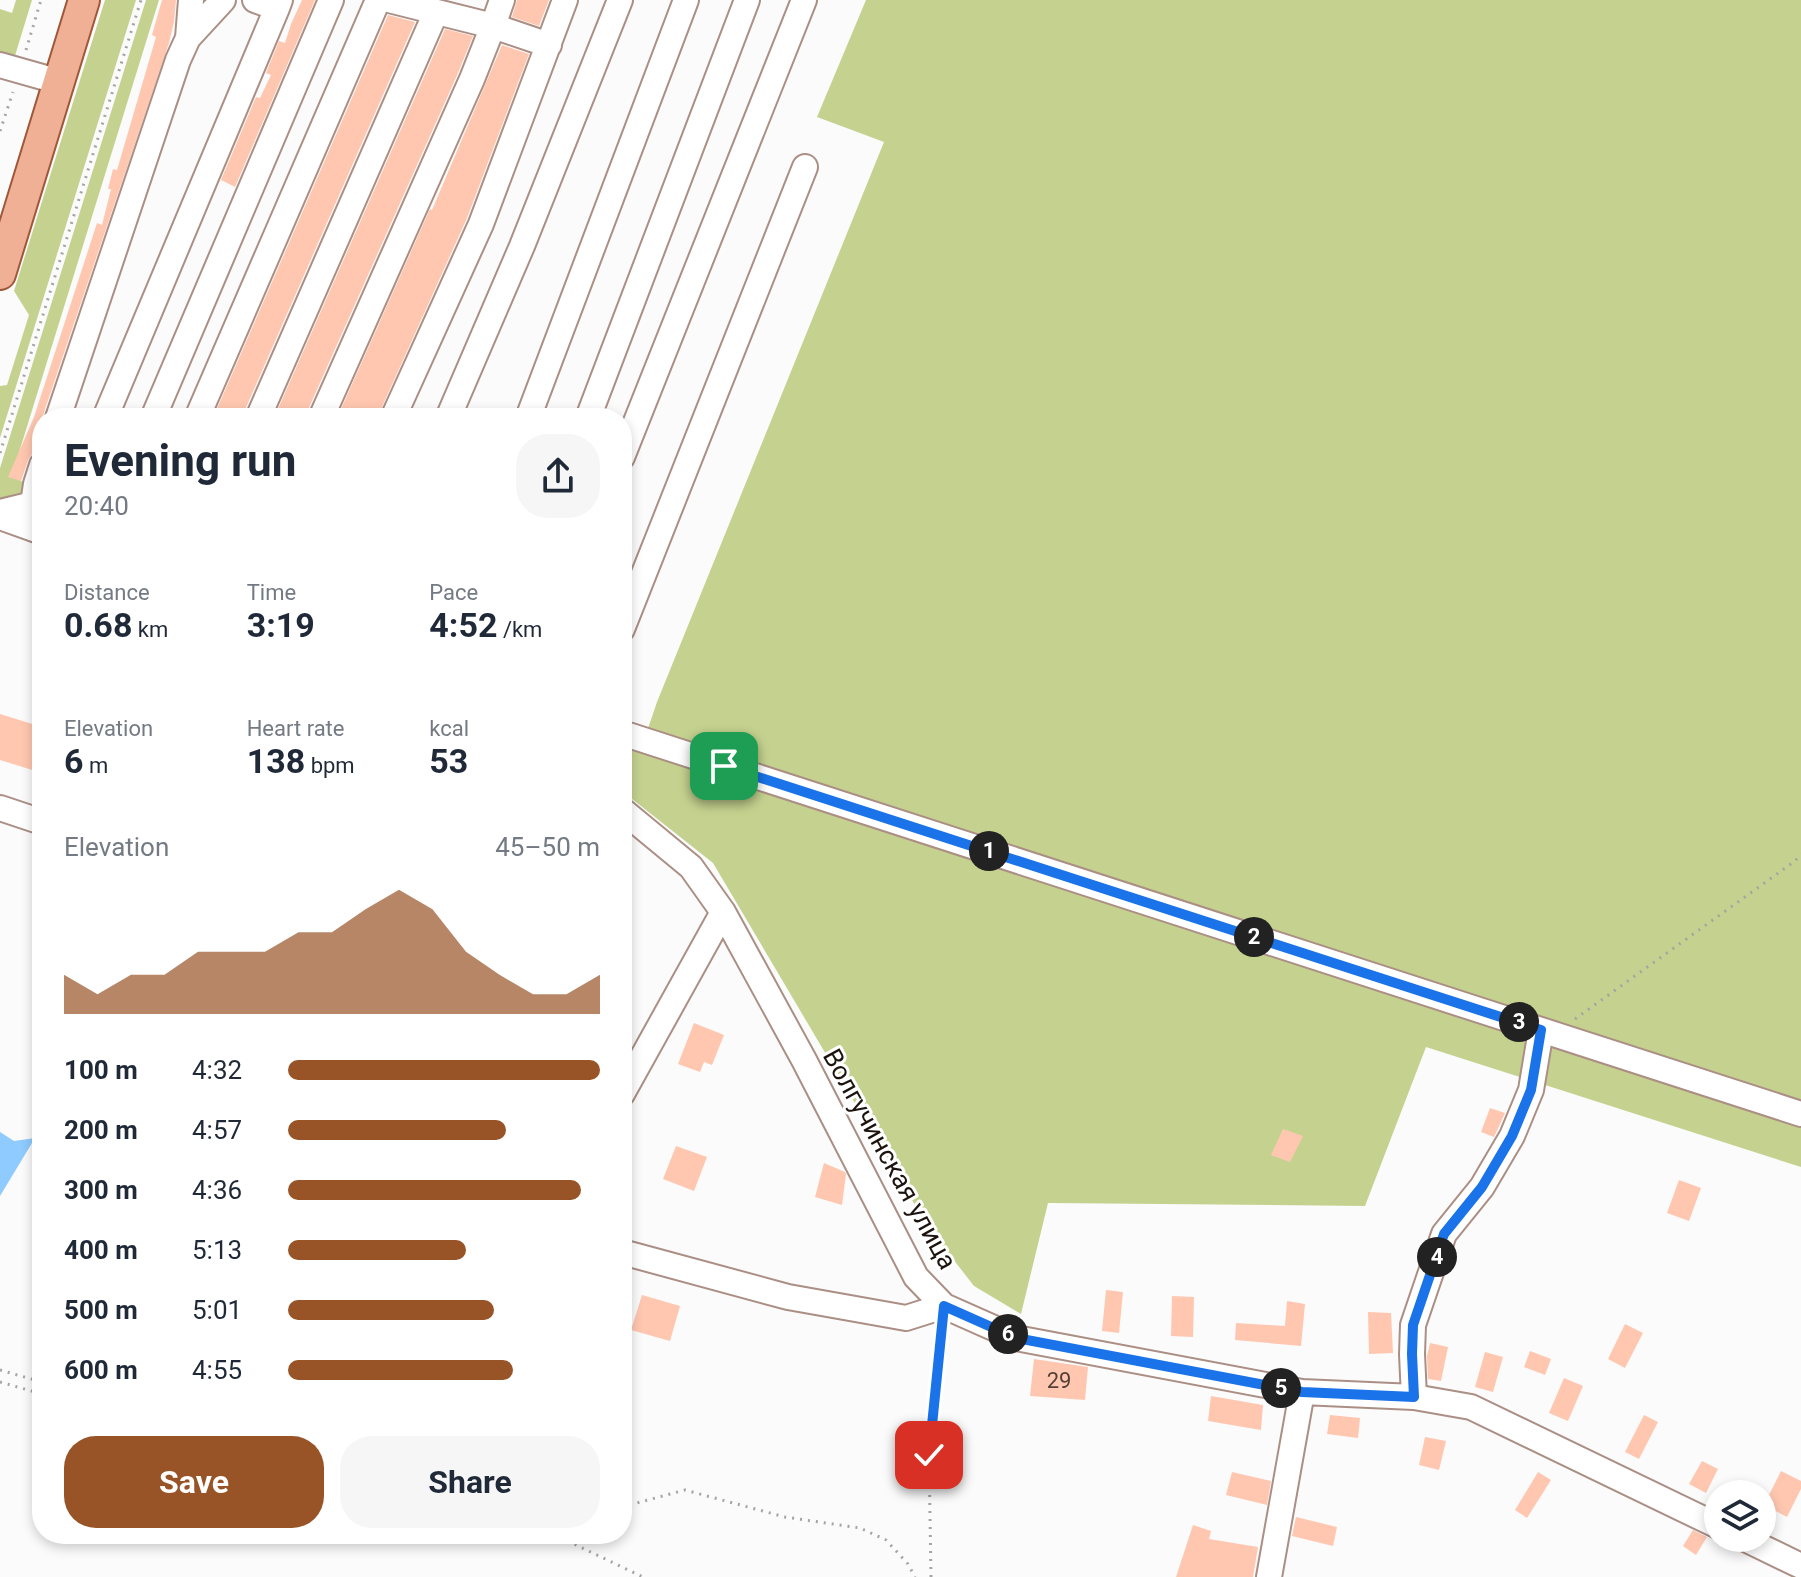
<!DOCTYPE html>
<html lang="en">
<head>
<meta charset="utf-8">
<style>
  :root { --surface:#fff; --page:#f6f6f7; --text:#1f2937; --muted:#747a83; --accent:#985426 }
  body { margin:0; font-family:Roboto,sans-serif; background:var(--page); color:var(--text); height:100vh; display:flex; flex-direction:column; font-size:30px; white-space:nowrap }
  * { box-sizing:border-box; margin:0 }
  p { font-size:26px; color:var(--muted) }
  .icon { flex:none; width:44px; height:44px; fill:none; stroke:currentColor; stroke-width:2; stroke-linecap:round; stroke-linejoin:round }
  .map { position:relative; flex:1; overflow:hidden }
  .drawer { position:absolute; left:32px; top:408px; width:600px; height:1136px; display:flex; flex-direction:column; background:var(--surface); border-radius:32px; box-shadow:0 4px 12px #0003 }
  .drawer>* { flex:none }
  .controls { position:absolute; left:1704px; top:1480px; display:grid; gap:16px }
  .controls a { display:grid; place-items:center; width:72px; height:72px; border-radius:50%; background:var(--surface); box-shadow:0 4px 12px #0003; font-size:40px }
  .pin { position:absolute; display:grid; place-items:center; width:68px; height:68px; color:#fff; margin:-34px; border-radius:16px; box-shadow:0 4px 12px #0006 }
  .km { position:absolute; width:40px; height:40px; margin:-20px; border-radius:50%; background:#222; color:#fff; font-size:22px; line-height:40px; text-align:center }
  .round { display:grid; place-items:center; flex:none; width:84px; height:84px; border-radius:32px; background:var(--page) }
  .headline { display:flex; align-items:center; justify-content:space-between; height:136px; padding:0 32px }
  h1 { font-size:44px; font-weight:700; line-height:60px }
  .metrics { display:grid; grid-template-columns:repeat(3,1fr); gap:12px; height:136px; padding:8px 32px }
  .metrics div { display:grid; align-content:center }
  .metrics b { font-size:34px; font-weight:700 }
  .metrics small { font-size:22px; font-weight:400 }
  .metrics p { font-size:22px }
  .chart { height:224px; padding:16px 32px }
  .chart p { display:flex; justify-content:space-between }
  .chart svg { width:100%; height:144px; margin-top:8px; fill:var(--accent); opacity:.7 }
  .action { display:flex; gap:16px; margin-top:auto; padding:16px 32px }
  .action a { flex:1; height:92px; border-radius:32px; background:var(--accent); color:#fff; font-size:32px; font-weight:700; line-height:92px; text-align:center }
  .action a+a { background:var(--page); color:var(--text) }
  ul { padding:0 32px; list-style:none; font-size:26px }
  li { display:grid; grid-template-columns:128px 96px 1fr; align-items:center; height:60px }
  li i { height:20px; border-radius:10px; background:var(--accent) }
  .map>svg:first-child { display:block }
  .green { fill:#c5d28f }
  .water { fill:#8fcbfe }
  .building { fill:#ffc7b0 }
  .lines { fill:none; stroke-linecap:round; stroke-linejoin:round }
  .minor-casing { stroke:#ab8f85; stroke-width:28 }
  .major-casing { stroke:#9f5738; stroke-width:34 }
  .path { stroke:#a7a3a2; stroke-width:3; stroke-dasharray:2 6; stroke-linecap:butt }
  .minor { stroke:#fff; stroke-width:24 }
  .major { stroke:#f0b095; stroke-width:30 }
  .route-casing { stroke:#fff; stroke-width:16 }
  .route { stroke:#1a73e8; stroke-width:10 }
  .labels { text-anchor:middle; stroke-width:6; stroke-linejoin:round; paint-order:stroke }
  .number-label { font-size:22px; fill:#553f36 }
  .street-label { font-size:26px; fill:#1c120e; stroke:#fff }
</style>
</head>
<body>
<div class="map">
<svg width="1801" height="1577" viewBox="0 0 1801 1577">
  <rect width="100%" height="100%" fill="#fbfbfb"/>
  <path class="green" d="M16,0H32L14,59L0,55V9L12,13Z
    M105,0H136L0,438V386L7,385L29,315L14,291Z
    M146,0H159L12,475L30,487L27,499L0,506V468Z
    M866,0H1801V1167L1426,1047L1365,1206L1048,1203L1021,1314L974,1286L928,1227L713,863L622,791V743L641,749L657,702L884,142L817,117Z"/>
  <path class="water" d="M0,1132L14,1141L35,1138L0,1196Z"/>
  <path class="building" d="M162,0H176L174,22L169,43L42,418V437L37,451L31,455L28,460L21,481L8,477L34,417L97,223L102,225L111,189H108L113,169L117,170L156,37L152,35Z
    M302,0H315L235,187L221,180L256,97L260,98L271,75L266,73L279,41L285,43L291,24Z
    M517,0H549L539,26L512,17Z
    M388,15L415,22L244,412L243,418H213Z
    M445,29L473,36L458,73L307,412L306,418H274Z
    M502,45L529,54L467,218L377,418H337L430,209L432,210Z
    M0,714L42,727V773L0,760Z
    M694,1023L724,1035L712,1065L704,1062L700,1072L678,1064Z
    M1490,1108L1505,1113L1494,1137L1481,1132Z
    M1283,1129L1303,1136L1290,1162L1271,1155Z
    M676,1146L707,1157L694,1191L663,1179Z
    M824,1163L845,1172L846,1174L842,1205L815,1197Z
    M1679,1180L1701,1188L1689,1221L1667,1213Z
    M1106,1290L1123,1292L1119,1333L1102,1331Z
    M642,1295L680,1306L670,1341L631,1330Z
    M1172,1296L1194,1297L1193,1337L1171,1336Z
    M1287,1301L1305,1304L1301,1346L1235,1340L1236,1323L1285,1326Z
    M1368,1312L1391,1313L1393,1353L1369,1354Z
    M1625,1324L1643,1333L1625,1368L1608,1359Z
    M1430,1343L1448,1347L1441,1381L1428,1379L1427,1356Z
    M1530,1351L1551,1359L1545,1375L1524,1367Z
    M1485,1352L1503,1357L1493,1392L1475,1387Z
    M1034,1359L1088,1367L1085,1400L1030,1396Z
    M1564,1378L1583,1386L1568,1421L1549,1413Z
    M1211,1396L1263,1405L1261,1430L1208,1421Z
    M1330,1415L1360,1418L1358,1438L1327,1434Z
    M1644,1415L1658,1422L1639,1459L1625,1452Z
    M1425,1437L1446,1441L1439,1470L1419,1465Z
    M1702,1461L1718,1469L1706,1493L1689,1484Z
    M1781,1471L1801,1481V1489L1787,1517L1764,1505Z
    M1232,1472L1271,1481L1267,1505L1226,1495Z
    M1538,1472L1551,1480L1527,1518L1515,1510Z
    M1296,1517L1337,1527L1333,1546L1292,1536Z
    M1193,1525L1211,1531L1209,1539L1258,1547L1253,1577H1176Z
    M1693,1530L1707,1537L1696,1555L1683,1546Z"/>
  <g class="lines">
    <defs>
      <path id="minor" d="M255,0L277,8L280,0
        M502,0L493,26L549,45
        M188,38L191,0
        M0,65L60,82
        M58,418L178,60L188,38L223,0
        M105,418L277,8
        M153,418L331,0
        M197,418L378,0
        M258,418L436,12
        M321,418L472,79L493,26L389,0
        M393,418L481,224L565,0
        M448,418L522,246L620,0
        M528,418L686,0
        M588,418L747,0
        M622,457L804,0
        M0,512L33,504L36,484L42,465
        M0,517L42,532
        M622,629L805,167
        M622,733L1801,1114
        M0,808L42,822
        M622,810L691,867L723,912L804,1060L916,1277L944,1306L1016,1338L1302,1392L1414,1397L1471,1407L1718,1526
        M622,1094L723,912
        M622,1252L788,1297L906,1318L944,1306
        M1414,1397L1412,1354L1413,1325L1444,1234L1482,1187L1512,1136L1531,1090L1541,1030
        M1743,1538L1801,1566
        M1269,1577L1302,1392"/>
      <path id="major" d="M0,274L84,0"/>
    </defs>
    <use href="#minor" class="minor-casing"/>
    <use href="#major" class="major-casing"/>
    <path class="path" d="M26,50L41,0
      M0,131L13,92
      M0,453L141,0
      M1575,1019L1795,861L1801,854
      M0,1370L42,1382
      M0,1382L42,1394
      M622,1507L685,1490L785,1517L860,1528L886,1540L908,1564L915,1577
      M553,1534L643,1577
      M931,1577L929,1455L941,1329"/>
    <use href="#minor" class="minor"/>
    <use href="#major" class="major"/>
  </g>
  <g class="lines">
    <defs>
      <path id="route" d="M724,766L1541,1030L1531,1090L1512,1136L1482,1187L1444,1234L1413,1325L1412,1354L1414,1397L1302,1392L1016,1338L944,1306L929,1455"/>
    </defs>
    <use href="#route" class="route-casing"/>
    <use href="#route" class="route"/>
  </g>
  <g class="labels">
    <g class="number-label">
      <text x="1059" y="1388">29</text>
    </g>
    <g class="street-label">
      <text transform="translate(890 1159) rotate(61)" y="9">Волгучинская улица</text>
    </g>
  </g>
</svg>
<div class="controls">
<a><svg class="icon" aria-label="layers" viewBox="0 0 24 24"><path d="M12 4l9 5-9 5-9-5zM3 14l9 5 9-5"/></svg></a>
</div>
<div class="pin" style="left:724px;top:766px;background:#1e9e55"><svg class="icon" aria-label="arrive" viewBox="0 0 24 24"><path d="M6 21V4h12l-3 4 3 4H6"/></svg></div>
<div class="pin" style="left:929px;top:1455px;background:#d93025"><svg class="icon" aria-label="check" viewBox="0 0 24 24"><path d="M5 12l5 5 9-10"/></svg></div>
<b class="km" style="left:989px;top:851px">1</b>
<b class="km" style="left:1254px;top:937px">2</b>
<b class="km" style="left:1519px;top:1022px">3</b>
<b class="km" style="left:1437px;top:1257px">4</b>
<b class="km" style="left:1281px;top:1388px">5</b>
<b class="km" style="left:1008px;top:1334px">6</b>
<section class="drawer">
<div class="headline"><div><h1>Evening run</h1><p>20:40</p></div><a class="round"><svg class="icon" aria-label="share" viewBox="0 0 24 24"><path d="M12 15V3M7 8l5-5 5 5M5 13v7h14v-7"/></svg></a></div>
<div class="metrics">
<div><p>Distance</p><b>0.68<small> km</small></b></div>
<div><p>Time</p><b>3:19</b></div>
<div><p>Pace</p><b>4:52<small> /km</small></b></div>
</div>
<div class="metrics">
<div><p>Elevation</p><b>6<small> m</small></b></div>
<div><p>Heart rate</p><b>138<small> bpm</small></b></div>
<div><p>kcal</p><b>53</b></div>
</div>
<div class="chart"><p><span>Elevation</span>45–50 m</p>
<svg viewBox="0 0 160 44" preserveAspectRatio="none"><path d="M0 44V32L10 38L20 32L30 32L40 25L50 25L60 25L70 19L80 19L90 12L100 6L110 12L120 25L130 32L140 38L150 38L160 32V44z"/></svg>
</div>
<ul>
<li><b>100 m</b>4:32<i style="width:100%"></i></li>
<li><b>200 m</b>4:57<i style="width:70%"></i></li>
<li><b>300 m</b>4:36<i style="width:94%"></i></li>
<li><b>400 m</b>5:13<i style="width:57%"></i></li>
<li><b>500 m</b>5:01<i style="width:66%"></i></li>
<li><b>600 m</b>4:55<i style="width:72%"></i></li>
</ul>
<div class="action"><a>Save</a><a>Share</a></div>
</section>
</div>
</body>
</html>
